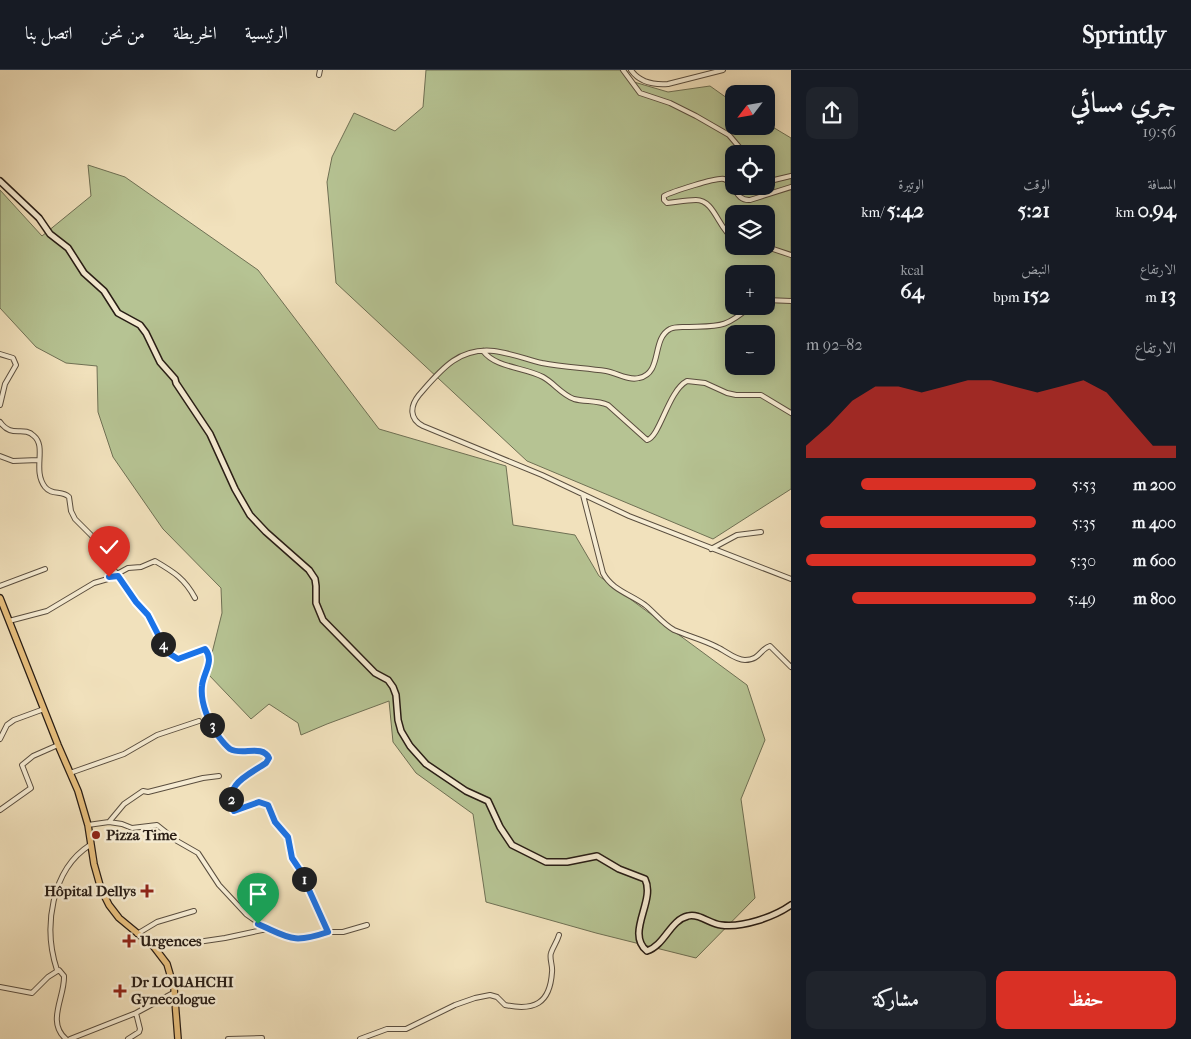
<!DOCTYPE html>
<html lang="ar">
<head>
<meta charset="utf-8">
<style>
  :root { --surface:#171b24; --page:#20242c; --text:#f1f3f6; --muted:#9ea1a6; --line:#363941; --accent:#d93025 }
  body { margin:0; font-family:"IM FELL French Canon",Amiri,serif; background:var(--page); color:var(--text); direction:rtl; height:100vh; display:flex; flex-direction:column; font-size:19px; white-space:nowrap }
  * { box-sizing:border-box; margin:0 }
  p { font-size:16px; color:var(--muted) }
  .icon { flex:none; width:28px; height:28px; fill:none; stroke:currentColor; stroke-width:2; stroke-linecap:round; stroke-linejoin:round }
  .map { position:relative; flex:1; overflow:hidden; direction:ltr }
  .drawer { display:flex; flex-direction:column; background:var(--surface); width:400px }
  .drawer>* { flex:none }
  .needle { width:32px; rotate:239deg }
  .controls { position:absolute; left:725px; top:15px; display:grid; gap:10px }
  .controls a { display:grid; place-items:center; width:50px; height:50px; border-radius:10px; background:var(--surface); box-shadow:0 2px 12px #0003; font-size:25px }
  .pin { position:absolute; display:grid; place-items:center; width:42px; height:42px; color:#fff; margin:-51px -21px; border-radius:50% 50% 50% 0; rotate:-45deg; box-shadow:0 0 5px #0007 }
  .pin .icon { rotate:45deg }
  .km { position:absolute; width:25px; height:25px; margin:-12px; border-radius:50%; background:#222; color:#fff; font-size:14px; line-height:25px; text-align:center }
  .round { display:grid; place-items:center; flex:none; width:52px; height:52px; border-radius:10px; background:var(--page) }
  .summary { display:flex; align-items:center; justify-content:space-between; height:85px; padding:0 15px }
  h1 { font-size:28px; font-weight:700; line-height:38px }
  .metrics { display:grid; grid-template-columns:repeat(3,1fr); gap:8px; height:85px; padding:5px 15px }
  .metrics div { display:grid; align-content:center }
  .metrics b { font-size:21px; font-weight:700 }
  .metrics small { font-size:14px; font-weight:400 }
  .metrics p { font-size:14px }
  .chart { height:140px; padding:10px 15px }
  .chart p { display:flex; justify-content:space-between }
  .chart svg { width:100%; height:90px; margin-top:5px; fill:var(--accent); opacity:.7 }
  .button { display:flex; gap:10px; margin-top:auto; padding:10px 15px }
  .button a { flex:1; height:58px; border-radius:10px; background:var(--accent); color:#fff; font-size:20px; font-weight:700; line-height:58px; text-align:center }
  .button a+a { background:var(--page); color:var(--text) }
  ul { padding:0 15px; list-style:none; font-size:16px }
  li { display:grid; grid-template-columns:80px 60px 1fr; align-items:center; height:38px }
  li i { height:12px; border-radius:6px; background:var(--accent) }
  header { display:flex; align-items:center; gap:30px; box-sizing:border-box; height:70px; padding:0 25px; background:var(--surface); border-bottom:1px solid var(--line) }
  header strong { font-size:24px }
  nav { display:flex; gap:28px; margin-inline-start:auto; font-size:18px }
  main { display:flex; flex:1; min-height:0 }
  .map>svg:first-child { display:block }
  .green { fill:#b6c393; stroke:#6f7054; fill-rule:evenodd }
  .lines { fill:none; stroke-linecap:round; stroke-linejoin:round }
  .street-casing { stroke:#5a4e3f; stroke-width:6 }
  .secondary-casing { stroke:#281d15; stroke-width:8 }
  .primary-casing { stroke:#281d15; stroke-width:8 }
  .street { stroke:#f6ecd3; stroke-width:4 }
  .secondary { stroke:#f6ecd3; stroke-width:5 }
  .primary { stroke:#e8c07e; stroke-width:5.5 }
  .route-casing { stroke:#fff; stroke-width:10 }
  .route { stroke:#1a73e8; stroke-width:6 }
  .poi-dot { fill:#8f2418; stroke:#f6ecd3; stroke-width:2 }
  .labels { text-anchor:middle; stroke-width:5; stroke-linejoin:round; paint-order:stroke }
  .poi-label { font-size:15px; font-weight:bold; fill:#281d15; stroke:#f6ecd3; text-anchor:start }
</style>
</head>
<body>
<header>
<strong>Sprintly</strong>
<nav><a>الرئيسية</a><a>الخريطة</a><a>من نحن</a><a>اتصل بنا</a></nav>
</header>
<main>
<section class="drawer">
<div class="summary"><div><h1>جري مسائي</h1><p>19:56</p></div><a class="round"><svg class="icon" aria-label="share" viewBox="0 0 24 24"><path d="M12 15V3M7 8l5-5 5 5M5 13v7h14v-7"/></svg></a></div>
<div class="metrics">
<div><p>المسافة</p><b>0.94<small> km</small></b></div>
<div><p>الوقت</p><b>5:21</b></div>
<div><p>الوتيرة</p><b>5:42<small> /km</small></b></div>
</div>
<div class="metrics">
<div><p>الارتفاع</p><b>13<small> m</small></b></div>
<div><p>النبض</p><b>152<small> bpm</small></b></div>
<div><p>kcal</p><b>64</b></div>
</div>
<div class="chart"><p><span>الارتفاع</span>82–92 m</p>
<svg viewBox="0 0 160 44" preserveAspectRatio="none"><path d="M0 44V38L10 28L20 16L30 9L40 9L50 12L60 9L70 6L80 6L90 9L100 12L110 9L120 6L130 12L140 25L150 38L160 38V44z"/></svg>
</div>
<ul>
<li><b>200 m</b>5:53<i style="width:76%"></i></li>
<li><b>400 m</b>5:35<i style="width:94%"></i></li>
<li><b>600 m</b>5:30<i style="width:100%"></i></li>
<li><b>800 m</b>5:49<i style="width:80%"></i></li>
</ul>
<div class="button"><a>حفظ</a><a>مشاركة</a></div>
</section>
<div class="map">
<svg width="791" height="969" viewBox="0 0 791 969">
  <rect width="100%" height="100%" fill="#f1e1bc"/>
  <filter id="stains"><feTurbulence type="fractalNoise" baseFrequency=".004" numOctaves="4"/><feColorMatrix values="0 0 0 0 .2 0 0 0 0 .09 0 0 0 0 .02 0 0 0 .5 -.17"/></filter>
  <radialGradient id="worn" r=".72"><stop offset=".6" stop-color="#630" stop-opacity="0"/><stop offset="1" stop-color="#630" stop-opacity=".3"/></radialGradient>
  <path class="green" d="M426,0H626L634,12L668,22L710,16L734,33V56H766V53L791,68V419L713,469L527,391L336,213L327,112L332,87L354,43L395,61L423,37ZM734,84H766V116H734ZM734,144H766V176H734ZM734,204H766V236H734ZM734,264H766V296H734Z
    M88,95L125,107L258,200L379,359L506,396L513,455L575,465L599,506L747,615L765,670L741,729L755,828L696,888L596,863L486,832L473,744L416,703L393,672L389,631L327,654L301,665L298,653L269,634L251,649L207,603L222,543L221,518L163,459L113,387L98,342L97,296L66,293L36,277L0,238V120L42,166L91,126Z"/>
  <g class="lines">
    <defs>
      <path id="street" d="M623,0L640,23L670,33L696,46L729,65L745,84
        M631,0C640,13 654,15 668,14L723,0
        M319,5L320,0
        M766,108L774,110L791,106
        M734,169C718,159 715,130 696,130C686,130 677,132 667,133L664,130V126C671,122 717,107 724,109C736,114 735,131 750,130L791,117
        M764,176L791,185
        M766,230L791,231
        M751,236C725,258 721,256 689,257C682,257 675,256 670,259C651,269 663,303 639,308C629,311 617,303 606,301C585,298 563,297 542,293C526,289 510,283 494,281C458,277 440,301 419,325C410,336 409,349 423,356L542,405L629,446L791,509
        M483,281C496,298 524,297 543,307C554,313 561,324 574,329C585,332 597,330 608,335L647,370C660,367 668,321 687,311L705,313L727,323L736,325H761L791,343
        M0,284L13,288L16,295L5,314L0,335
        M0,352C12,369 23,355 34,366C47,377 32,400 45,417C52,426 62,420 69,427L71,441L75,449L92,466L135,532L148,545L167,582L178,589L205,579C215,591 203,603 202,616C200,633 215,670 230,679C240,684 254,680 265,682L269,688L266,693C247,706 223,713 234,741L259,732L268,735L275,752L288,767L292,788L301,801L328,862
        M0,386L13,391L38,390
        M583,425L603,503C612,520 630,524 645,535C655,543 663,554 674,560C688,566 704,570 717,577C726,581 735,590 745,590C760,590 760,579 770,576L791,597
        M711,479L737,465L761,462
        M117,504L128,498L141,497L155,491C174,502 185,509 195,528
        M0,516L45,499
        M9,551L47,541L94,513L118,506
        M0,669L7,655L14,650L44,639
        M70,703L124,684L157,665L199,651
        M0,740L31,718L22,695L33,686L58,675
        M109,752L122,754L132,758L157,755L177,771L198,783L219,815L246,844L267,859
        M88,755L109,752L124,734L143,721L148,722L203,708L219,706
        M137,864L157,852L194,841
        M154,877L158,874H184L225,868L267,859L292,869L309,868L328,862H343L367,855
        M57,900C43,858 51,800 90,775
        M0,917L32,923L48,907L59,900L64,906C65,927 46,952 66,969
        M70,969L136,943L175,922
        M128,969L139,962L140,959L136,943
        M228,969L262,968
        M360,969L387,959H406L455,935L475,928L490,925L497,927L505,935C534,941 550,934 552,902C553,896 549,888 551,883C553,877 557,872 559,865"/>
      <path id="secondary" d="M0,111L39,148L50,164L68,178L84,203L104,221L118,243L140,255L146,263L160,292L175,309L176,313L210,364L235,419L250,445L266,462L309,500L315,509L316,516V533L323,550L375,603L388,610L393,617L396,625L398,650L401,661L410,676L426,694L466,721L488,731L500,757L512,775L546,792H567L597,786L619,799L645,809C656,831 625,863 647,881C665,875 670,850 688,846C699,843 710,854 721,855C742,858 774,847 791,835"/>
      <path id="primary" d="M0,528L58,675L78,721L88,755L94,794L101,819L109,835L119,848L154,877L167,894L174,918L178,969"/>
    </defs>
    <use href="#street" class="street-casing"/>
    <use href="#secondary" class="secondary-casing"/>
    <use href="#primary" class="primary-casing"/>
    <use href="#street" class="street"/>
    <use href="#secondary" class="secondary"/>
    <use href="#primary" class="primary"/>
  </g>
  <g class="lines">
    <defs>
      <path id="route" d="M109,507L118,506L136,532L148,545L167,582L178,589L205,579C215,591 203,603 202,616C200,632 209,654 219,667C222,671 226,676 230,679C242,686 262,674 269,688L266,693C247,706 223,714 234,741L259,732L268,735L275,752L288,767L292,788L300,800L328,862C292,874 290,868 258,854"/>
    </defs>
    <use href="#route" class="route-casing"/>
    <use href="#route" class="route"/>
  </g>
  <g class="poi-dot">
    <circle cx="96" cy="765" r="5"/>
    <path d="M144.5 813.5h5v5h5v5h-5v5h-5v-5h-5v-5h5z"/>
    <path d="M126.5 863.5h5v5h5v5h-5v5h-5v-5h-5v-5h5z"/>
    <path d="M117.5 913.5h5v5h5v5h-5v5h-5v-5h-5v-5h5z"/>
  </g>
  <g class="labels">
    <g class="poi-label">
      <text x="106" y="770">Pizza Time</text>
      <text x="136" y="826" text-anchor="end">Hôpital Dellys</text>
      <text x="140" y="876">Urgences</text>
      <text x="131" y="917">Dr LOUAHCHI<tspan x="131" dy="17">Gynecologue</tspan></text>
    </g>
  </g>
  <rect width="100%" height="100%" filter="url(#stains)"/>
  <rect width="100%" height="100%" fill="url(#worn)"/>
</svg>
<div class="controls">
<a><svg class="needle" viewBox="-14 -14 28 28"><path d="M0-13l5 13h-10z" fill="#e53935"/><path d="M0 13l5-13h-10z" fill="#9ea1a6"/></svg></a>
<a><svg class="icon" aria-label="locate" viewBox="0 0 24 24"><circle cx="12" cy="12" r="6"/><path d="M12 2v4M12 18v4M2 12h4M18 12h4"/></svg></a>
<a><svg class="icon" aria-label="layers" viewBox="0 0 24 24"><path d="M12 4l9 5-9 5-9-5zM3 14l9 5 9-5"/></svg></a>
<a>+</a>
<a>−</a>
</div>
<div class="pin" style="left:258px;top:854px;background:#1e9e55"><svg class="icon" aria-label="arrive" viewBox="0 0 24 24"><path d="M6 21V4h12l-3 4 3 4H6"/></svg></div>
<div class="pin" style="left:109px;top:507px;background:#d93025"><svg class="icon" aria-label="check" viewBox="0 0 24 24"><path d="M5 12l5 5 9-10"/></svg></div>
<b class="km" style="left:304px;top:809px">1</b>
<b class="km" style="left:231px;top:729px">2</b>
<b class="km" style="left:212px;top:655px">3</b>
<b class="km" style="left:163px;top:574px">4</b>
</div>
</main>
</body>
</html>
